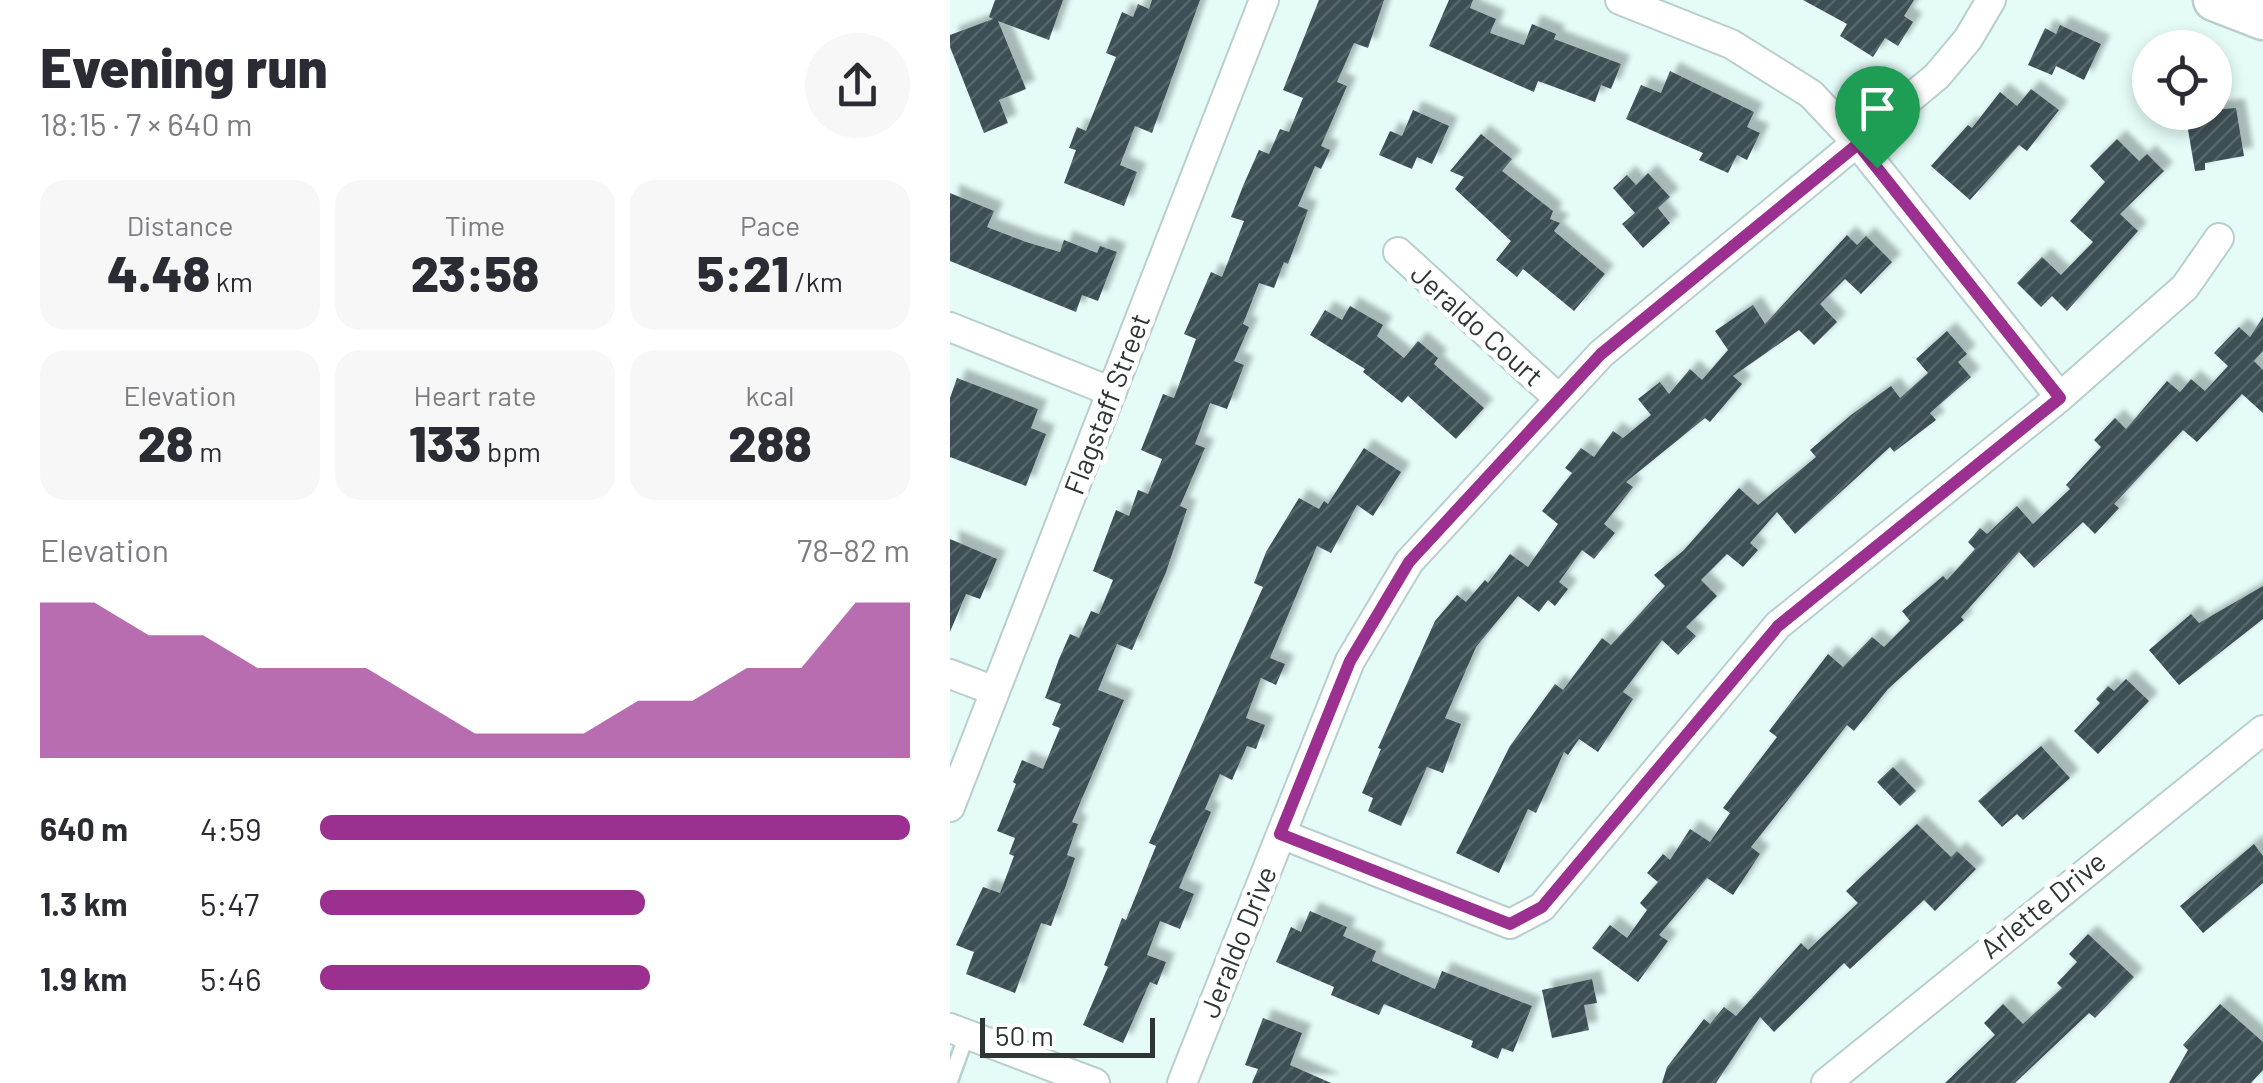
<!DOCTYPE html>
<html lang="en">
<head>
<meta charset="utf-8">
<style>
  :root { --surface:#fff; --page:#f7f7f7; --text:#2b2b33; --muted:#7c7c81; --accent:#9b3091 }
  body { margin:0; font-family:Barlow,sans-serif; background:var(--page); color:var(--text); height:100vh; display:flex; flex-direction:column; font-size:38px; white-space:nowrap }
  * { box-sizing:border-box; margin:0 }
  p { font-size:32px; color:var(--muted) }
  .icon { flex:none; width:55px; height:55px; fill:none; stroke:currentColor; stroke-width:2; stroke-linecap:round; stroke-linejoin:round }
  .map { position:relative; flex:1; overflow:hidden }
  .drawer { display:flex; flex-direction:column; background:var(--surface); width:950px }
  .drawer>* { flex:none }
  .controls { position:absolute; left:1182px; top:30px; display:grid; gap:20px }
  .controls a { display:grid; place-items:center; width:100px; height:100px; border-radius:50%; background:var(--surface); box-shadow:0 5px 15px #0003; font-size:50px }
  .scale { position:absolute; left:30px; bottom:25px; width:175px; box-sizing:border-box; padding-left:10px; border:5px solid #2d3635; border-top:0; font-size:28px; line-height:35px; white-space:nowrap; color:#2d3635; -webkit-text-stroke:8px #fff; paint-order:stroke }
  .pin { position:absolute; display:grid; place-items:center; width:85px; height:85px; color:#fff; margin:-102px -42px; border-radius:50% 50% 50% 0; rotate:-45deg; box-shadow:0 0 10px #0007 }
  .pin .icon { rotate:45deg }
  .round { display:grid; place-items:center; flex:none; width:105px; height:105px; border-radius:52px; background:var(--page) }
  .headline { display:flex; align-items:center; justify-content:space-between; height:170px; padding:0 40px }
  h1 { font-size:55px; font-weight:800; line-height:75px }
  .metrics { display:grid; grid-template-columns:repeat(3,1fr); gap:15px; height:170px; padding:10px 40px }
  .metrics div { display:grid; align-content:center; border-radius:25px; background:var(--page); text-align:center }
  .metrics b { font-size:50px; font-weight:800 }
  .metrics small { font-size:28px; font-weight:400 }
  .metrics p { font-size:28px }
  .chart { height:280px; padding:20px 40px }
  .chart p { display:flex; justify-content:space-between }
  .chart svg { width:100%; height:180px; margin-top:10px; fill:var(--accent); opacity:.7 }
  ul { padding:0 40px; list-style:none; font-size:32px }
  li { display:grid; grid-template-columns:160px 120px 1fr; align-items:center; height:75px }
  li i { height:25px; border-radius:12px; background:var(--accent) }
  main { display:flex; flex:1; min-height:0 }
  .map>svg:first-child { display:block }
  .building { fill:url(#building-hatch); filter:url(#shadow) }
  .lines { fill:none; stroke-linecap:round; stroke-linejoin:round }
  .lane-casing { stroke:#b8cfcd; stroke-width:19 }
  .street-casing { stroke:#b8cfcd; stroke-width:32 }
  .secondary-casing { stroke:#b8cfcd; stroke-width:45 }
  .lane { stroke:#fff; stroke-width:14 }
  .street { stroke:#fff; stroke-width:28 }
  .secondary { stroke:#fff; stroke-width:40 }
  .route-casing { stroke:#fff; stroke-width:20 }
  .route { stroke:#9b3091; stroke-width:12 }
  .labels { text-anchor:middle; stroke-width:10; stroke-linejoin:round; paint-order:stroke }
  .street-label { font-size:28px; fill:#2d3635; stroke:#fff }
</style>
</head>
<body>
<main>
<section class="drawer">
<div class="headline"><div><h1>Evening run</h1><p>18:15 · 7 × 640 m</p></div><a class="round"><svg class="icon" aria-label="share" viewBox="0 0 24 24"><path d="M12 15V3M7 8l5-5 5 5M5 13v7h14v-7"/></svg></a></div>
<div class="metrics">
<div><p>Distance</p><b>4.48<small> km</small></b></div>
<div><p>Time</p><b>23:58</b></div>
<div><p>Pace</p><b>5:21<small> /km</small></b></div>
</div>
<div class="metrics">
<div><p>Elevation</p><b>28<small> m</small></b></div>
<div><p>Heart rate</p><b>133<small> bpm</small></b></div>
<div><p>kcal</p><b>288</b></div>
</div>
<div class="chart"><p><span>Elevation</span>78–82 m</p>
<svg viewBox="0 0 160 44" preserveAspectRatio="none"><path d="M0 44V6L10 6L20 14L30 14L40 22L50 22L60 22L70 30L80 38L90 38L100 38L110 30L120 30L130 22L140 22L150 6L160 6V44z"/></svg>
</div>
<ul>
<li><b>640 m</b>4:59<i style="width:100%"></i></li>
<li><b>1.3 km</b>5:47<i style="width:55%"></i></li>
<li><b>1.9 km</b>5:46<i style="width:56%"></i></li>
</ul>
</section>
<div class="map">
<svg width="1313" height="1083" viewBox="0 0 1313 1083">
  <defs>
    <pattern id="building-hatch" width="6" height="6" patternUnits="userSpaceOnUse" patternTransform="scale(2.5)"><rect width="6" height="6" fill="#3c4f54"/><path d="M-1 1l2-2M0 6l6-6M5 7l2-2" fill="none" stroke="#56666a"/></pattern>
    <filter id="shadow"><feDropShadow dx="9" dy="-9" stdDeviation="2.5" flood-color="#0004"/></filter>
  </defs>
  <rect width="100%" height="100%" fill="#e4fbf8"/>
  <path class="building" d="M45,0H113L99,40L48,21L76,89L49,100L58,123L34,133L0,47V35L43,19L39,17Z
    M202,0H250L202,133L185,126L170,165L187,172L174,206L114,183L126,150L119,148L127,127L136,131L166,57L156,53L172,12L183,17L188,4L199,9Z
    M369,0H434L418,48L404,43L387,82L397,86L371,146L380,150L371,169L365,166L348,206L358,210L338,264L334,262L324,288L309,283L293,324L299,327L284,361L294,365L277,409L260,403L245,444L255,448L230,506L237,509L216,572L182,650L167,644L148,690L174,700L122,822L128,824L117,855L125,858L115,888L101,926L91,923L65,993L16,974L24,952L6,945L33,887L50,893L64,856L59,854L65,838L47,831L66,784L63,782L72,760L93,769L110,728L102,725L111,704L95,698L109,659L120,634L129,638L141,611L149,614L163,580L143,571L166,510L179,516L188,490L198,494L212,459L191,450L213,394L224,398L246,339L234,334L261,272L272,277L294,221L281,217L293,186L309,150L319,154L330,129L339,132L353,98L333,90Z
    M499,0H523L520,8L546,19L540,33L574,45L582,24L606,34L604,39L671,64L661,89L651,85L645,102L588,81L584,92L479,46Z
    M853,0H964L954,16L963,22L948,46L935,38L923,57L890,36L897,24Z
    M1110,25L1151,44L1134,80L1106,66L1102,75L1078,65L1095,28L1106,34Z
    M720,71L804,112L797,127L810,133L797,160L787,155L778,173L749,160L753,153L676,119L691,85L711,93Z
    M1081,89L1109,110L1077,151L1069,145L1020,200L981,166L1018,125L1022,128L1050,92L1067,106Z
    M1286,108L1294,156L1255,163V170L1245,171L1235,112Z
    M463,110L499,126L482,164L467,157L462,169L429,155L440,131L452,136Z
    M531,134L562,159L552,171L603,211L600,219L610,223L604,231L655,274L624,311L573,269L567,277L546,260L561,241L505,189L514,177L500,171Z
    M1167,139L1189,161L1197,154L1214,171L1170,214L1188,231L1117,311L1102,296L1091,307L1067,283L1092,257L1111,275L1143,242L1120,221L1155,182L1140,166Z
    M698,173L720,197L708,208L720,223L693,248L672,224L685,213L663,188L677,175L686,185Z
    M0,193L44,211L37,227L76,242L110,252L114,240L147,253L150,246L167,252L148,301L132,295L126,312L0,261Z
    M897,235L907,245L916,236L942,262L911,294L895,279L870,304L887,322L864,345L849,330L783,376L792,384L760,422L755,418L676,482L683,487L654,524L665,533L644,559L632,550L609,582L618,589L605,606L598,600L589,612L568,596L526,647L495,718L511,724L493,773L477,767L451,826L418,811L423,798L412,793L431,749L428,748L485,621L507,595L516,602L535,580L538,583L560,554L578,567L608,524L592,511L622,473L615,468L631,448L644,457L663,431L673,438L701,415L688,399L710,382L719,394L740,369L752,380L778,350L765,331L803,305L815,324Z
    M400,306L433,325L427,336L454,358L468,341L488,358L484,364L534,408L506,439L458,396L452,403L413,372L415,369L360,335L375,310L392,320Z
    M1313,317V351L1304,361L1313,370V413L1292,394L1247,442L1233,430L1164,504L1169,508L1145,534L1133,522L1084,568L1069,552L1011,617L1014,620L938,689L904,731L897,725L801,847L810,854L783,895L757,878L709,935L718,941L688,982L642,948L660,925L677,938L697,910L690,903L708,882L697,873L713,854L720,860L740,829L760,842L780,813L773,808L827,737L819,731L878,654L893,667L922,637L934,647L960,621L952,611L993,576L997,580L1025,549L1018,542L1030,528L1037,534L1067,506L1083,524L1120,489L1116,485L1151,447L1144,440L1165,418L1176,429L1217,381L1230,392L1241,379L1255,391L1278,366L1264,353L1289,327L1300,337Z
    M997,331L1017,354L1008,362L1021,377L980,413L986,420L944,452L940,447L845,534L827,512L800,543L808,550L793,567L777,554L751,580L767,596L736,627L746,636L728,655L712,640L673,692L683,699L648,752L629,739L618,755L614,752L586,813L578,809L549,873L506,853L560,746L605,684L613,690L652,638L661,645L715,586L704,575L733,551L789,488L808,505L866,457L860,450L901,415L941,386L950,398L978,373L966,359Z
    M7,378L88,409L81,428L96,434L76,486L0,457V398Z
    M414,448L451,472L423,516L407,505L381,553L367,546L320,658L335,664L326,685L311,678L296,718L315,725L306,749L297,746L282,780L270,774L255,809L261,812L229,888L244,894L230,929L210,921L197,955L216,962L207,985L200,982L173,1043L133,1025L158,967L154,965L172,918L176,920L206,846L199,843L313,587L304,583L316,552L349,498L369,509L374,501L378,504Z
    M0,539L47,559L30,599L16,594L0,632Z
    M1313,586V619L1229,685L1199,650L1241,614L1249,623Z
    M1176,679L1199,701L1148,754L1124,731L1150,703L1146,699L1158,686L1164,691Z
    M1091,746L1120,778L1073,820L1067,814L1052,827L1028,801Z
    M943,767L966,791L950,806L927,782Z
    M967,824L1001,857L1007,851L1026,869L985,911L974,900L900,969L894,963L824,1032L810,1017L766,1083H712L717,1067L754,1019L760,1024L774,1007L786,1016L851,943L858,950L908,903L896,891Z
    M1304,844L1313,856V883L1253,933L1230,906Z
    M360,911L397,927L393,936L426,951L422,961L464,980L485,989L492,971L582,1006L563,1052L552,1048L548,1059L521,1047L523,1041L434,1004L429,1015L381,995L384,987L326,962L341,927L351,932Z
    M1138,934L1184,977L1145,1018L1139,1013L1065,1083H995L1045,1035L1034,1023L1053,1004L1073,1024L1112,988L1107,983L1127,962L1119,954Z
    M642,979L647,1003L634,1005L639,1030L602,1038L592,990Z
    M1270,1004L1313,1042V1070L1301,1083H1219L1238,1050L1233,1045Z
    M313,1018L352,1033L340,1065L381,1083H302L308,1069L295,1065Z"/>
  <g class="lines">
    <defs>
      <path id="lane" d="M0,1081L17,1034"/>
      <path id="street" d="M670,0L781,44L861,94L908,144L1110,397
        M448,252L607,397
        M0,327L162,392
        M0,674L45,691
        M0,807L314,0
        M331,834L560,924L592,907L828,625L1110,397L1235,287L1269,238
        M0,1028L145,1083
        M232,1083L400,661L459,562L651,354L987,76L1018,39L1041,0
        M876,1083L1313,730"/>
      <path id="secondary" d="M1264,0L1313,19"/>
    </defs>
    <use href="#lane" class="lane-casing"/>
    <use href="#street" class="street-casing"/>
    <use href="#secondary" class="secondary-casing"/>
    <use href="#lane" class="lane"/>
    <use href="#street" class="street"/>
    <use href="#secondary" class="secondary"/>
  </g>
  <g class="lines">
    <defs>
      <path id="route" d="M908,144L1110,398L828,626L592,907L560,924L330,834L400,661L459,562L651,354Z"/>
    </defs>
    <use href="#route" class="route-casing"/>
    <use href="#route" class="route"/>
  </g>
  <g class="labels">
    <g class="street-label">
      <text transform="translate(527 325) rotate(42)" y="10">Jeraldo Court</text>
      <text transform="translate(157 404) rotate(-69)" y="10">Flagstaff Street</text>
      <text transform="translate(1093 905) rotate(-39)" y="10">Arlette Drive</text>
      <text transform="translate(288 942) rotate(-68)" y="10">Jeraldo Drive</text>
    </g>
  </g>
</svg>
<div class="controls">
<a><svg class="icon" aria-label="locate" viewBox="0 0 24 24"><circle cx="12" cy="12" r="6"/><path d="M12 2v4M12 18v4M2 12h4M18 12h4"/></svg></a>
</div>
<div class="scale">50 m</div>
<div class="pin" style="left:927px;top:168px;background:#1e9e55"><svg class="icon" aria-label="arrive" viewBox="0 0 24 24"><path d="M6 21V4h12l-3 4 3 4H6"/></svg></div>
</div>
</main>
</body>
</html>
